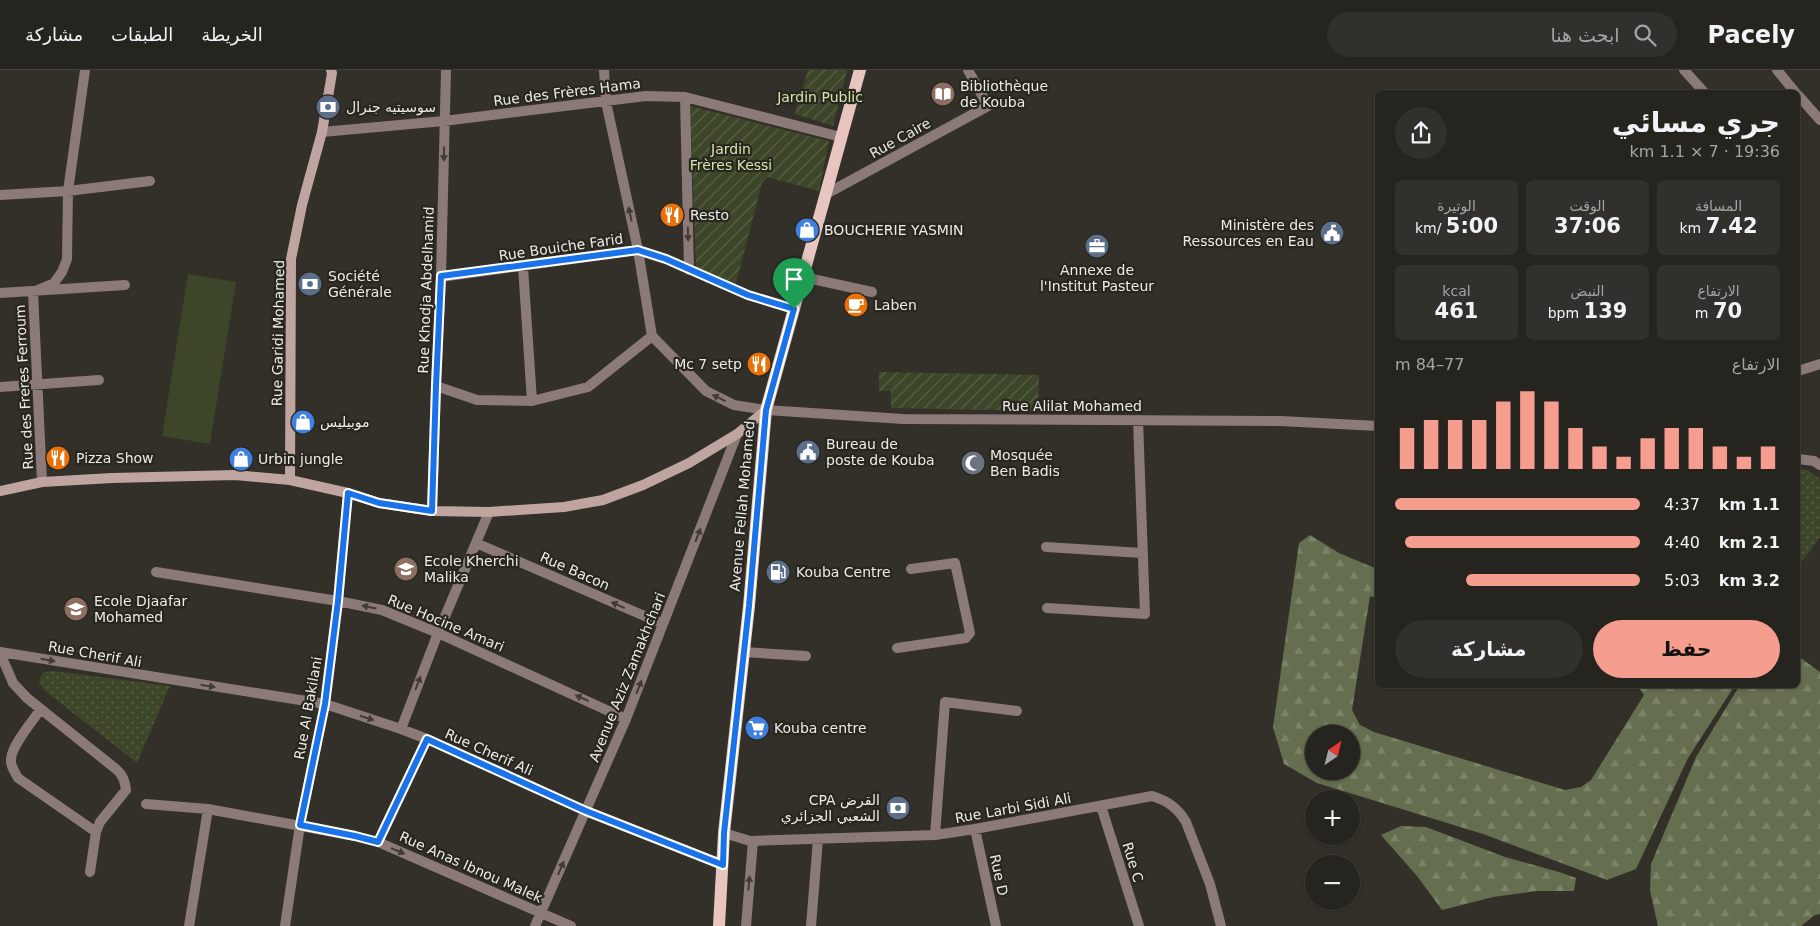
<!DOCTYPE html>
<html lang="ar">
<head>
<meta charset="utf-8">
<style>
  :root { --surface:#26241f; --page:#32302c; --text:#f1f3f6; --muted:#a4a4a4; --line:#42413d; --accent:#f59d8f }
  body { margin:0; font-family:"DejaVu Sans",Cairo,sans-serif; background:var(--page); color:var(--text); direction:rtl; height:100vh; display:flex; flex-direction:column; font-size:19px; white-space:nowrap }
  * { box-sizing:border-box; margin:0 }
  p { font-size:16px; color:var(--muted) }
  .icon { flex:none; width:28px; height:28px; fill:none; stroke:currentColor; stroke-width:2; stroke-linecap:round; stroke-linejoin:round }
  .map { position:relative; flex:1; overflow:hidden; direction:ltr }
  .panel { position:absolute; left:1375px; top:20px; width:425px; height:598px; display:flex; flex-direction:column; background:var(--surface); border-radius:8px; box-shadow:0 1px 4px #0004,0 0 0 1px var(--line); direction:rtl }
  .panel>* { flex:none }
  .needle { width:32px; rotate:35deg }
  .buttons { position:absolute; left:1305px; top:655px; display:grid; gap:10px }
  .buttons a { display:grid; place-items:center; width:55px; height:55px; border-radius:50%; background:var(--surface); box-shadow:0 1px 4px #0004,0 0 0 1px var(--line); font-size:25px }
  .pin { position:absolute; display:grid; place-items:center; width:42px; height:42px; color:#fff; margin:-51px -21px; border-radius:50% 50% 50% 0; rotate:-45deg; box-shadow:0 0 5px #0007 }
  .pin .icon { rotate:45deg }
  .round { display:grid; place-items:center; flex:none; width:52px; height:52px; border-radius:26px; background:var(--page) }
  .overview { display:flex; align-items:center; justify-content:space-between; height:85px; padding:0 20px }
  h1 { font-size:28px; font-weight:700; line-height:38px }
  .metrics { display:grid; grid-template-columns:repeat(3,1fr); gap:8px; height:85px; padding:5px 20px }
  .metrics div { display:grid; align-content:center; border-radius:8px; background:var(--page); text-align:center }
  .metrics b { font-size:21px; font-weight:700 }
  .metrics small { font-size:14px; font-weight:400 }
  .metrics p { font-size:14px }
  .chart { height:140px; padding:10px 20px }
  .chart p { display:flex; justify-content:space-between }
  .chart svg { width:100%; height:90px; margin-top:5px; stroke:var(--accent); stroke-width:6 }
  .cta { display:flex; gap:10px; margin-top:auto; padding:10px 20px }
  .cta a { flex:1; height:58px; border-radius:30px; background:var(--accent); color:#111; font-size:20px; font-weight:700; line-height:58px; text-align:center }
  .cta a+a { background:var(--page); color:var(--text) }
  ul { padding:0 20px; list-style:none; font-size:16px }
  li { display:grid; grid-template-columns:80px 60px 1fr; align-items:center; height:38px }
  li i { height:12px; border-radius:6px; background:var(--accent) }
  header { display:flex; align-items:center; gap:30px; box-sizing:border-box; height:70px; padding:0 25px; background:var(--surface); border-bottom:1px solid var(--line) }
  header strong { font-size:24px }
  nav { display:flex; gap:28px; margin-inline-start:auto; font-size:18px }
  .search { width:350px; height:45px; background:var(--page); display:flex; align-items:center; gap:12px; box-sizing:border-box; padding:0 18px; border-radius:28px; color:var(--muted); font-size:19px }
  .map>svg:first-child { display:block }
  .grass { fill:#3d4629 }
  .forest { fill:url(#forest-firs); fill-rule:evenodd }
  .park { fill:url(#park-dots) }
  .garden { fill:url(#garden-furrows) }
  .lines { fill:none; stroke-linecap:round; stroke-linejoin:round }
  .street { stroke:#8b7a77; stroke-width:10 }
  .secondary { stroke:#bfa4a0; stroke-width:10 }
  .primary { stroke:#e8c5bf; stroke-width:12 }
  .oneway { fill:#413b35 }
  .route-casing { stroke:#fff; stroke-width:10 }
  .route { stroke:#1a73e8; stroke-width:6 }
  .labels { text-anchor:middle; stroke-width:4.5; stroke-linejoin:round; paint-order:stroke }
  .poi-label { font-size:14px; fill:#ecebe6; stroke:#28261f; text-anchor:start }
  .street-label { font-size:14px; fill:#ecebe6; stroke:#28261f }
  .park-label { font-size:14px; fill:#d4e6ac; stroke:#28261f }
</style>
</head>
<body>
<header>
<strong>Pacely</strong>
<div class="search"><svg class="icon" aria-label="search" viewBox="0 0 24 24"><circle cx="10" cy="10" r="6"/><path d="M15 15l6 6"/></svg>ابحث هنا</div>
<nav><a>الخريطة</a><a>الطبقات</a><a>مشاركة</a></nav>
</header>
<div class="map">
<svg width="1820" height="856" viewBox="0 0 1820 856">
  <defs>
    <pattern id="forest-firs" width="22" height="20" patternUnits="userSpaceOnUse" patternTransform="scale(1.25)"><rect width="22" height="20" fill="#656f4f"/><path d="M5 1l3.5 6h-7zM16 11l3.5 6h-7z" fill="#7b8468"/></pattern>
    <pattern id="park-dots" width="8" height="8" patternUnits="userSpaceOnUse" patternTransform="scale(1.25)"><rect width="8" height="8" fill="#3d4629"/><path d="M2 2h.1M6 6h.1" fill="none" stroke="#596148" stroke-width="1.8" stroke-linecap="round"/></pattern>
    <pattern id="garden-furrows" width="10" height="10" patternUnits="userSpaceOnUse" patternTransform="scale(1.25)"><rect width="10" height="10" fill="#3d4629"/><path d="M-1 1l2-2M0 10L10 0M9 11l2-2" fill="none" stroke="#596148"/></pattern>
  </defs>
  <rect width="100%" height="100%" fill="#323029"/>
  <path class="grass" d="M188,204L236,212L210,374L162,366Z"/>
  <path class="forest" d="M1310,465L1339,483L1377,499V528L1370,526L1352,640L1360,655L1374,662L1565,720L1581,717L1591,710L1644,625L1637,615H1735L1688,688L1636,799L1607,810L1483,764L1317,713L1284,694L1273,657L1299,473ZM1314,664H1351V701H1314Z
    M1798,586L1820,602V844L1815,845L1801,856H1658L1650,821L1651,794L1696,687L1740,615H1798Z
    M1401,756L1426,757L1505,787L1559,802L1576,808L1574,821H1537L1493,827L1442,840L1417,806L1381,765Z"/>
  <path class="park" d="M1798,398L1807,400L1820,409V467L1808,484L1798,496Z
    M53,601L170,616L137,693L45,621L39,613L41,606L44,602Z"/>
  <path class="garden" d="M808,0H847L833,56L795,44Z
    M690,36L829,71L819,121L767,107L762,113L735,217L696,197Z
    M879,302L1039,305L1038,341L891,338V321H879Z"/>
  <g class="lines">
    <path class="street" d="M604,0L606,32L638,180L652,266L706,321L734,335L766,340L903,349L1280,351L1378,356
      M1684,0L1704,22
      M1777,0L1795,22
      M1798,25L1820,50
      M685,27L689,200
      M322,62L444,51L646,26L685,27L841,67
      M826,124L988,36L968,0
      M0,125L68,121L150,111
      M523,197L532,331
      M441,207L638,180L666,189L748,225L794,239
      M803,207L872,222
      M0,223L125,215
      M1798,301L1820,294
      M436,316L477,330L532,331L588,317L652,266
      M0,317L99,310
      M1798,389L1814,391L1820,395
      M42,412L33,222L54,213L62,202L67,189L68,121L85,0
      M432,441L436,316L441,207L446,0
      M476,473L663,554
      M1046,477L1142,483
      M156,502L338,531L382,540L438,563L626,649
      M1047,538L1145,544L1138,350
      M897,578L966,568L970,563L955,493L911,499
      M0,582L325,634L401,659L427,669L586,741L723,795
      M743,582L806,586
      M0,583L13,613L27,628L116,699C123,705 125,711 126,720L100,752L96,762L90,802
      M40,640C32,652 12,675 11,689C10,696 15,702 18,708L96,762
      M401,659L438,563L489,442
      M146,734L208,739L355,766L378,772L571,856
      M1101,736L1139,856
      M975,759L996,856
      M724,763L750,771L935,765L975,759L1152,726C1168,731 1178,738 1186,752L1210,814L1221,856
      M935,765L945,632L1017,641
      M378,772L427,669
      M189,856L208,739
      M285,856L300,755L325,634L338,531L348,423
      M535,856L626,649L737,364
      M746,856L753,771
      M811,856L818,769"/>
    <path class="secondary" d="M290,410L291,189L302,135L322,62L332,3L331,0
      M0,421L42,412L112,408L235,405L290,410L348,423L379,433L432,441L489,442L564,437L603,430L643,415L689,393L737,364L766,340"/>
    <path class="primary" d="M719,856L724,763L749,536L766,340L860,0"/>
  </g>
  <defs><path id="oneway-solid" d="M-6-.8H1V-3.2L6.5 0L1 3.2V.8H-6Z" transform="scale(1.25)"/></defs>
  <g class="oneway">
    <use href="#oneway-solid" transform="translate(444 84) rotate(91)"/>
    <use href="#oneway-solid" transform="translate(630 144) rotate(-102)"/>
    <use href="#oneway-solid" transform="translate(688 164) rotate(89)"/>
    <use href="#oneway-solid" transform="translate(719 328) rotate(-154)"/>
    <use href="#oneway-solid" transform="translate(698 465) rotate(-69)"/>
    <use href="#oneway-solid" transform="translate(618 535) rotate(-156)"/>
    <use href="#oneway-solid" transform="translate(369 537) rotate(-168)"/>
    <use href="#oneway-solid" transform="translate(48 590) rotate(10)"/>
    <use href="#oneway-solid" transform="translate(418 613) rotate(-69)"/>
    <use href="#oneway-solid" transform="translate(208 616) rotate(9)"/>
    <use href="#oneway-solid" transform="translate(639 617) rotate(-69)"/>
    <use href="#oneway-solid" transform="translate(582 628) rotate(-156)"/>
    <use href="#oneway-solid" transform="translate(367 648) rotate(18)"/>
    <use href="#oneway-solid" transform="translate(398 781) rotate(23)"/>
    <use href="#oneway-solid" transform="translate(561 798) rotate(-66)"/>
    <use href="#oneway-solid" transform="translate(749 813) rotate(-85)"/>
  </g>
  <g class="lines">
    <defs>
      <path id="route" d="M638,180L666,189L748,225L794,239L766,340L749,536L724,763L723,795L586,741L427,669L378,772L355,766L300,755L325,634L338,531L348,423L379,433L432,441L436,316L441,206Z"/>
    </defs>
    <use href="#route" class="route-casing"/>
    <use href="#route" class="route"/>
  </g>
  <defs>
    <symbol id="library-disc" viewBox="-11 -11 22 22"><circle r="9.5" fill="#8d6e63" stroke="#28261f"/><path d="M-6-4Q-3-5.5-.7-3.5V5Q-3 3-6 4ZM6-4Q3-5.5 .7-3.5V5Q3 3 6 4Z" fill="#fff"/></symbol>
    <symbol id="bank-disc" viewBox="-11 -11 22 22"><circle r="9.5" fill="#5c6f8a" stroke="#28261f"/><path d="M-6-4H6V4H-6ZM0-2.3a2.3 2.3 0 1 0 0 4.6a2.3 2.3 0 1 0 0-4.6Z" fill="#fff"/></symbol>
    <symbol id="restaurant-disc" viewBox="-11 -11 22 22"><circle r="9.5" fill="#e8710a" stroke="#28261f"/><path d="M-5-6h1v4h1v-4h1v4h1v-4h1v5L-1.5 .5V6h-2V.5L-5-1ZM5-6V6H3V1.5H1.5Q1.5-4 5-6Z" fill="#fff"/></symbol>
    <symbol id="shop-disc" viewBox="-11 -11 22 22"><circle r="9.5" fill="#3f7fe0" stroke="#28261f"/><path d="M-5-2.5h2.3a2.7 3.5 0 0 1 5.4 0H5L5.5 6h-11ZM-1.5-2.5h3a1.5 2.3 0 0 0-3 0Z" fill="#fff"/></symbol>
    <symbol id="civic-disc" viewBox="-11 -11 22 22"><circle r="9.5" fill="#5c6f8a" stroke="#28261f"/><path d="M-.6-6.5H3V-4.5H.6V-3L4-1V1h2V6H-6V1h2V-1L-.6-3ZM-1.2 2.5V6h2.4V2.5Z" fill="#fff"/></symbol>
    <symbol id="office-disc" viewBox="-11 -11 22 22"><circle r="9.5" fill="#5c6f8a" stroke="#28261f"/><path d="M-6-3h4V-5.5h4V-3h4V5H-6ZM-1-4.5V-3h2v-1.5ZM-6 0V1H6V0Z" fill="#fff"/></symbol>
    <symbol id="cafe-disc" viewBox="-11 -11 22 22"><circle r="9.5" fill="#e8710a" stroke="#28261f"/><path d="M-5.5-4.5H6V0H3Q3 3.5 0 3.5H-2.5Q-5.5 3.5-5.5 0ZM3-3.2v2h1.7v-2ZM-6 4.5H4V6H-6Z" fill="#fff"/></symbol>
    <symbol id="mosque-disc" viewBox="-11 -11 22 22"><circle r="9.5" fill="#6b7280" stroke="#28261f"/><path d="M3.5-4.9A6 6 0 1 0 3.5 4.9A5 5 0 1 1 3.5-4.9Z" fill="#fff"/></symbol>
    <symbol id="school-disc" viewBox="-11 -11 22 22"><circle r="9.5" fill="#8d6e63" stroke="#28261f"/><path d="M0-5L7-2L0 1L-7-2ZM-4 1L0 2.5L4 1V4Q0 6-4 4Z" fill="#fff"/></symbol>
    <symbol id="fuel-disc" viewBox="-11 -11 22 22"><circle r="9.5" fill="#5c6f8a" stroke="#28261f"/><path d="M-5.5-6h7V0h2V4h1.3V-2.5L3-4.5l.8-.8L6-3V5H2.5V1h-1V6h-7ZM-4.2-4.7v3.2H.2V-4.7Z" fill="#fff"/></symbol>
    <symbol id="supermarket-disc" viewBox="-11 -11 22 22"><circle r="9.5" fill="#3f7fe0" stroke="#28261f"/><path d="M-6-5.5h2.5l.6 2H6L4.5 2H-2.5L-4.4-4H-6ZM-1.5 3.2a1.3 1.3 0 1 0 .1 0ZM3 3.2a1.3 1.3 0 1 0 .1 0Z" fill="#fff"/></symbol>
  </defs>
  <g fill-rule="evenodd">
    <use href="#library-disc" x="929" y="10" width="28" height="28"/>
    <use href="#bank-disc" x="314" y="23" width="28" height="28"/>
    <use href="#restaurant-disc" x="658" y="131" width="28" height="28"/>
    <use href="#shop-disc" x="793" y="146" width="28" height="28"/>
    <use href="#civic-disc" x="1318" y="149" width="28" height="28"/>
    <use href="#office-disc" x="1083" y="162" width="28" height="28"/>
    <use href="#bank-disc" x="296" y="200" width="28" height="28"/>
    <use href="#cafe-disc" x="842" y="221" width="28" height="28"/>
    <use href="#restaurant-disc" x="745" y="280" width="28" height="28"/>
    <use href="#shop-disc" x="289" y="338" width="28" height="28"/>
    <use href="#civic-disc" x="794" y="368" width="28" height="28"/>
    <use href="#restaurant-disc" x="44" y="374" width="28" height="28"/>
    <use href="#shop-disc" x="227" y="375" width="28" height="28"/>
    <use href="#mosque-disc" x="959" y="379" width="28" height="28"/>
    <use href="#school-disc" x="392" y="485" width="28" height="28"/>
    <use href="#fuel-disc" x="764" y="488" width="28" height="28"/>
    <use href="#school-disc" x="62" y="525" width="28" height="28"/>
    <use href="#supermarket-disc" x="743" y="644" width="28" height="28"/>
    <use href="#bank-disc" x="884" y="724" width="28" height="28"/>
  </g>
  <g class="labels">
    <g class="poi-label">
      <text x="960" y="21">Bibliothèque<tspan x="960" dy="16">de Kouba</tspan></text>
      <text x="346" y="42">سوسيتيه جنرال</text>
      <text x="690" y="150">Resto</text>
      <text x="1314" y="160" text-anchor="end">Ministère des<tspan x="1314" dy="16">Ressources en Eau</tspan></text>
      <text x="824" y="165">BOUCHERIE YASMIN</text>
      <text x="1097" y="205" text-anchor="middle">Annexe de<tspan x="1097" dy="16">l'Institut Pasteur</tspan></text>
      <text x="328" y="211">Société<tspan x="328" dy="16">Générale</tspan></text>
      <text x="874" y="240">Laben</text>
      <text x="742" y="299" text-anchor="end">Mc 7 setp</text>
      <text x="320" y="357">موبيليس</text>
      <text x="826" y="379">Bureau de<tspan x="826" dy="16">poste de Kouba</tspan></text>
      <text x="990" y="390">Mosquée<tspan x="990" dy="16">Ben Badis</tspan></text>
      <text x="76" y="393">Pizza Show</text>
      <text x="258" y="394">Urbin jungle</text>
      <text x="424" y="496">Ecole Kherchi<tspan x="424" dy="16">Malika</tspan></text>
      <text x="796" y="507">Kouba Centre</text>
      <text x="94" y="536">Ecole Djaafar<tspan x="94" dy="16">Mohamed</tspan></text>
      <text x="774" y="663">Kouba centre</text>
      <text x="880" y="735" text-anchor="end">CPA القرض<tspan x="880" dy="16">الشعبي الجزائري</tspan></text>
    </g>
    <g class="street-label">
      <text transform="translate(567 22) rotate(-7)" y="5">Rue des Frères Hama</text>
      <text transform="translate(900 68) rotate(-29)" y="5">Rue Caire</text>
      <text transform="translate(561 177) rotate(-8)" y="5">Rue Bouiche Farid</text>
      <text transform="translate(426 220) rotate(-88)" y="5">Rue Khodja Abdelhamid</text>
      <text transform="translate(278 263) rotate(-89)" y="5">Rue Garidi Mohamed</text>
      <text transform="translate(24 317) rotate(-93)" y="5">Rue des Freres Ferroum</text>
      <text x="1072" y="341">Rue Alilat Mohamed</text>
      <text transform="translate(742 436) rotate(-85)" y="5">Avenue Fellah Mohamed</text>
      <text transform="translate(575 501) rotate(24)" y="5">Rue Bacon</text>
      <text transform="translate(446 553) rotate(23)" y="5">Rue Hocine Amari</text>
      <text transform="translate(95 584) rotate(10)" y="5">Rue Cherif Ali</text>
      <text transform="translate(627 607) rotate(-68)" y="5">Avenue Aziz Zamakhchari</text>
      <text transform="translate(308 638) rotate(-80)" y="5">Rue Al Bakilani</text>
      <text transform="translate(489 682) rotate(24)" y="5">Rue Cherif Ali</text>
      <text transform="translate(1013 738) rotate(-10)" y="5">Rue Larbi Sidi Ali</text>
      <text transform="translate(1133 792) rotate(73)" y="5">Rue C</text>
      <text transform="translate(471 797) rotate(24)" y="5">Rue Anas Ibnou Malek</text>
      <text transform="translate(999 805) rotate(78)" y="5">Rue D</text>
    </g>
    <g class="park-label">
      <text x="820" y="32">Jardin Public</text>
      <text x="731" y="84">Jardin<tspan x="731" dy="16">Frères Kessi</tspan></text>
    </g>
  </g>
</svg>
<div class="buttons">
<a><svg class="needle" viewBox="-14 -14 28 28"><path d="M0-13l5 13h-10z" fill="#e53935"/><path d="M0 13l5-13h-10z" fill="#a4a4a4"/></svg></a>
<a>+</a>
<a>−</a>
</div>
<div class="pin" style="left:794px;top:239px;background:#1e9e55"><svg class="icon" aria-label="arrive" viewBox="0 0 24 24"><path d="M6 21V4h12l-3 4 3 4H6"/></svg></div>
<section class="panel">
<div class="overview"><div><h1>جري مسائي</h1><p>19:36 · 7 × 1.1 km</p></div><a class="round"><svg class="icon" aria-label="share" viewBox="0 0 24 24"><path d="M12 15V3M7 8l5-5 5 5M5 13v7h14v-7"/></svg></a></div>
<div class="metrics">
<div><p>المسافة</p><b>7.42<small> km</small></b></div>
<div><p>الوقت</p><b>37:06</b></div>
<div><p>الوتيرة</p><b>5:00<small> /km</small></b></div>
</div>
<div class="metrics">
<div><p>الارتفاع</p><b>70<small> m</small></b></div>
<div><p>النبض</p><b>139<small> bpm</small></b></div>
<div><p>kcal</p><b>461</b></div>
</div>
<div class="chart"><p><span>الارتفاع</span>77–84 m</p>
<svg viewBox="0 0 160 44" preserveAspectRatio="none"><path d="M5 44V24M15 44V20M25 44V20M35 44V20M45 44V11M55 44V6M65 44V11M75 44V24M85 44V33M95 44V38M105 44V29M115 44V24M125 44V24M135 44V33M145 44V38M155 44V33"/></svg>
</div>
<ul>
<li><b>1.1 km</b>4:37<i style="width:100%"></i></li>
<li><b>2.1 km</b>4:40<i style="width:96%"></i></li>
<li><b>3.2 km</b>5:03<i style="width:71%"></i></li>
</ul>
<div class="cta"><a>حفظ</a><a>مشاركة</a></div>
</section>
</div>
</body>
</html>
